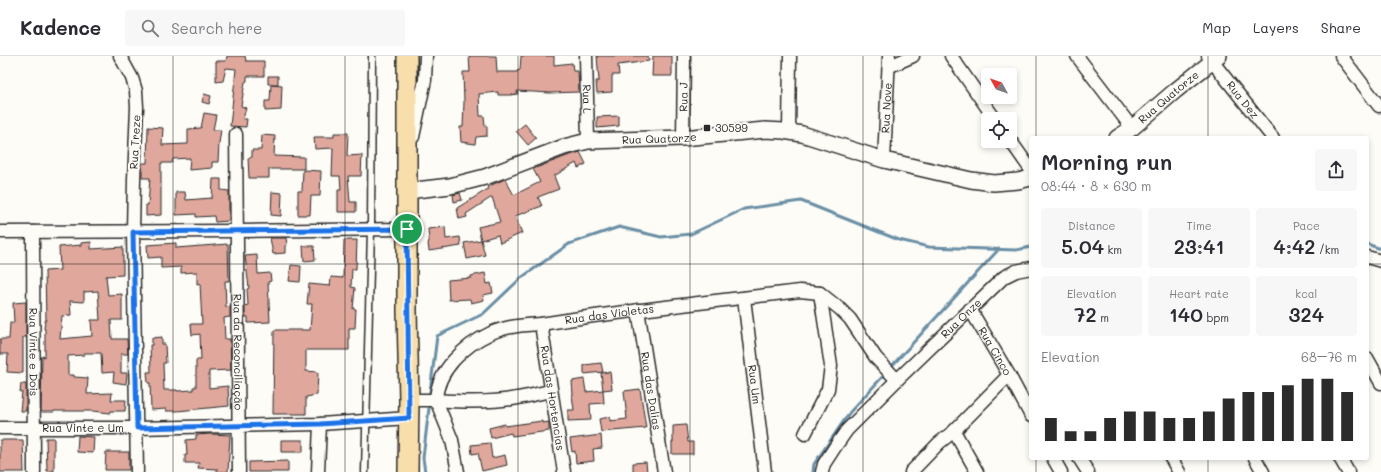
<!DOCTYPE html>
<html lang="en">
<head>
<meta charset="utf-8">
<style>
  :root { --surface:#fff; --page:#f7f7f7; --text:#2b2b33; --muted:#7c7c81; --line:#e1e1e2; --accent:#2b2b2b }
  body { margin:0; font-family:Mali,sans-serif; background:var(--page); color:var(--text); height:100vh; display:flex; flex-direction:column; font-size:15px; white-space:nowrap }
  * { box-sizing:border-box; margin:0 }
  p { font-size:13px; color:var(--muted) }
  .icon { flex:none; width:22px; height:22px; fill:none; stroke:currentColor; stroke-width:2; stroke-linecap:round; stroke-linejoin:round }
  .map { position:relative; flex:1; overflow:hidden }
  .sheet { position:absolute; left:1029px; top:80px; width:340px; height:324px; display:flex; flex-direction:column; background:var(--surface); border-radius:4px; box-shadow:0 2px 6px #0003 }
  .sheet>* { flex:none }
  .needle { width:26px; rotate:310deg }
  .tools { position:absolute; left:981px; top:12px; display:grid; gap:8px }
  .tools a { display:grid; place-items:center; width:36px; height:36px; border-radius:4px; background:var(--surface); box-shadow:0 2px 6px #0003; font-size:20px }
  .pin { position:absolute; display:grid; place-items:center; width:34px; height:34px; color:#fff; margin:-17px; border:2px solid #fff; border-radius:50%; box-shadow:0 1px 4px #0007 }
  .round { display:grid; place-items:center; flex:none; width:42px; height:42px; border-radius:4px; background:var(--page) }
  .headline { display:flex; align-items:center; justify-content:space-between; height:68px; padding:0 12px }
  h1 { font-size:22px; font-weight:600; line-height:30px }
  .figures { display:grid; grid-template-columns:repeat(3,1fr); gap:6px; height:68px; padding:4px 12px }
  .figures div { display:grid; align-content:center; border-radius:4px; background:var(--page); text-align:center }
  .figures b { font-size:20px; font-weight:600 }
  .figures small { font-size:11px; font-weight:400 }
  .figures p { font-size:11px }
  .chart { height:112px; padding:8px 12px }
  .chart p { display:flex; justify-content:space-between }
  .chart svg { width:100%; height:72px; margin-top:4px; stroke:var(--accent); stroke-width:6 }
  header { display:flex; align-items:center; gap:24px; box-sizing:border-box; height:56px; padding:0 20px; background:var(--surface); border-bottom:1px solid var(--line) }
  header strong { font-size:19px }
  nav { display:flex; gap:22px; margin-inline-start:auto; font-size:14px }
  .search { width:280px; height:36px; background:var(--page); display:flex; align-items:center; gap:10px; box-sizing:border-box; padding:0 14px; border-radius:4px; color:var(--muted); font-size:15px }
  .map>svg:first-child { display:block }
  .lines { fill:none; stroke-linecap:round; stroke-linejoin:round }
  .stream { stroke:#6b8fa5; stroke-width:3 }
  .building { fill:#e0a79c; stroke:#2b2b2b; fill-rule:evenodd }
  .service-casing { stroke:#2b2b2b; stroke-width:9 }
  .minor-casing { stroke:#2b2b2b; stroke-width:15 }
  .tertiary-casing { stroke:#2b2b2b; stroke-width:18 }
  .primary-casing { stroke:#2b2b2b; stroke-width:22 }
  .service { stroke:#fdfcf7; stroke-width:6 }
  .minor { stroke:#fdfcf7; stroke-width:12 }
  .tertiary { stroke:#fdfcf7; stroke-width:15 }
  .primary { stroke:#f8deab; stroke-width:19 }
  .route-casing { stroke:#fff; stroke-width:8 }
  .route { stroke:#1a73e8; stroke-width:5 }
  .grid { fill:none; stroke:#2b2b2b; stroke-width:1; stroke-opacity:0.55 }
  .poi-dot { fill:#2b2b2b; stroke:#fdfcf7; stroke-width:1.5 }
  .labels { text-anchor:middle; stroke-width:4; stroke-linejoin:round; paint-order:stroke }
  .street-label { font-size:11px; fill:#2b2b2b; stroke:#fdfcf7 }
  .poi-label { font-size:11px; fill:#2b2b2b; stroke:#fdfcf7; text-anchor:start }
</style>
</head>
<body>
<header>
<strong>Kadence</strong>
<div class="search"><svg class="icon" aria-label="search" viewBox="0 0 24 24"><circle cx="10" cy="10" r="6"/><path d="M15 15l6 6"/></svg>Search here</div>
<nav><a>Map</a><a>Layers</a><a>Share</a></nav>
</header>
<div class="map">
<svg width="1381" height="416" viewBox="0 0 1381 416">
  <rect width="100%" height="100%" fill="#fdfcf7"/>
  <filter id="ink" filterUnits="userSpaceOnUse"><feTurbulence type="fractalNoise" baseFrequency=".025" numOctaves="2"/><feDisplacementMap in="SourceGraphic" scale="8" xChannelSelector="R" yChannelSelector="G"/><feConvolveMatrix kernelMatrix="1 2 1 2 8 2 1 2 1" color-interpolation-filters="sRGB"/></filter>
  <g filter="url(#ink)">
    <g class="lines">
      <path class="stream" d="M1367,188L1381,193
        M889,313L999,193
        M430,336L437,280L483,258L521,222L569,188L619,171L661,181L691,178L744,153L801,145L899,184L929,191L1016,194L1031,191
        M425,416L423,402L429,352
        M813,416L814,408L850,356L886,317"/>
    </g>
    <path class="building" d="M227,0H245L246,5H264V20H247V25L245,26L241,50L246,52L243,63H247L246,71L230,70L236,13L226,12L223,25L216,26V5H226Z
      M469,0H496L497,16H517V15L520,14L521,0H554V9L572,7L573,15H578L579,36L550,37L517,35L518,38L510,39H498V36L479,38L480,60H484L485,70H487V80L476,81L475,88L461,86L460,71H463L464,46L463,16H470Z
      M597,0H648L649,5L618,9L619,19H612V36L597,37L596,25H599Z
      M653,0H672V20H652Z
      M268,20H278V28H268Z
      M271,28L282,29L281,54L265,55V45H270Z
      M204,38L211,40L209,48L202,46Z
      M204,57L216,59L213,74H221L219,87L218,106H212V112L189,114L190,102L173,103L172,107H161V159L146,160V149H148L150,122H142V107H147L148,71L163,72L162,89L188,88V73L201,72Z
      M619,60V70L597,72V61Z
      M525,68L536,82L528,89L516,75Z
      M334,77H348L347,100L362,99L361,120H348L350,146H356V156H338V134H341L340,120H332L333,92L315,93L314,81H334Z
      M262,79L275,80L274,100L304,101V113H269V122H249L248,102L252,101V94H261Z
      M580,96L586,108L578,112L576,107L554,120L559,133L538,141L542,150L515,160L522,177L500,187L498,179L481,184L478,171L500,166L492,141L466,158L467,161L459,163L457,152L488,133L487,131L505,123L514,139L540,126L533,113L567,100Z
      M303,114L321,115L320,140H311L310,159H298V135H302Z
      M213,123H221V134L229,135V165L215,166L214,160L196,161V158L176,159V136H185L186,144L212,142Z
      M272,136L282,137L281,160L271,159Z
      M460,137L462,144L454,146L453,139Z
      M445,171L446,183L460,181L461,190L429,195L428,187L429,186L428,173Z
      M270,182H286L287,189L285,190V197L273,198Z
      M344,184H357L356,213H352L351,231L355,232L353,253H356L355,272H349V294H306V315L318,316L317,339L306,341V358H273L274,274H310L312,248H307L309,228L330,230L331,221L343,222Z
      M481,184L485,199L467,203L464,187Z
      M91,186V193L123,191V219L106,220L108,239L122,238V264H111L112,283H127L128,298H121V317H127L126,328L113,326L114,316L102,317L101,297H84V299L68,300V319H74V321L88,322L87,338L112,337L111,344H126L125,355H111L110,357L93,355H54V356H41L42,300L45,301V273H44L45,264H46L45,215L60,214L59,191L81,189V187ZM98,235L100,264H91L92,280L60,283L62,260L71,259L70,245L84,246V236Z
      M176,187V192L228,188L229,225H225L226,251L230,250V261L224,262L225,283H230L231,314L209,315V332L228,330L229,350L177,355H166V353L151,354L150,327H148L147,316H151L150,289H152V282L162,281V288H165L166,307H163L164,334H177V335L193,334V331H196V304H201L200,278L192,279L191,268H202L200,227L197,228V216L181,217V211L161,212V201L148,202L147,189Z
      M303,190H314L315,204L304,205Z
      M257,199L258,218L270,217L271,225L268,226L270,266L248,267V261H245V250L248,249L247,233L249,232L245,200Z
      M291,209L301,210L300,226L289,225Z
      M485,217L487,228L491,227L493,237L483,239L484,244L471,247L470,243L449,244L448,224L471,222V220Z
      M26,246V281H23V317L7,316L8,298H0V283H9L10,267H14L13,247Z
      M601,307L603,316L584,318V309Z
      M610,316L612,333L603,334L601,317Z
      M584,323L586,336L603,334L604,347L590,348L591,364L568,365V354H574L572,339H573L572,325Z
      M21,328H26V355H20L22,336H20Z
      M640,333L646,372L601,376L599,363L610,361V365L627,363L624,335Z
      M542,365V367L549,366V375L512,380L511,377L491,382L489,372L505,368V370Z
      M686,369L688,386H693V398H672V386H673V370Z
      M211,378L230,379L228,416H217V413L198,412L199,407H185V399H187L186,384L196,383V379Z
      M601,379L602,392L593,393L594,405L576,407L575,395L572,396L570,383Z
      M78,380L94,381L93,397L77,396Z
      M46,382H54V415H47Z
      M0,384H23L24,416H0Z
      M281,384H303V396H281Z
      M490,387L492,402L505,399L507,409L482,415L478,397L472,398L471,389Z
      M106,396H129V414H105Z
      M288,405V416H249V406Z
      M646,406L647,416H633V407Z"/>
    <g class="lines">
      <defs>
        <path id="service" d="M365,416L371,173L372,0"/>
        <g id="minor">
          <path d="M120,0L132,22L136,35L137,51L134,123L133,176L137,416"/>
          <path id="s1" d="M586,0L588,85"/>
          <path d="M951,0L995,63"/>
          <path d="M1077,0L1132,72"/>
          <path id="s2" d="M1208,0L1273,82"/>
          <path d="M1341,0L1379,50"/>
          <path d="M890,10L913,0"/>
          <path d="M789,76L790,0"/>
          <path id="s3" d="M236,78L239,416"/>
          <path d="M413,81L425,24L426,0"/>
          <path id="s4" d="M683,82L684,0"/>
          <path d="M1010,84L1031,114"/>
          <path id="s5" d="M884,104L889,0"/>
          <path d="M0,176L237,175L407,173"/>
          <path id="s6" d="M33,176L34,416"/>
          <path d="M1367,201L1381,205"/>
          <path id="s7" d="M744,242L765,416"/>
          <path id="s8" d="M970,253L1009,319L1031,360"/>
          <path id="s9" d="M638,254L664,416"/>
          <path id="s10" d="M541,268L564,416"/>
          <path d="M1367,302L1381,327"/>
          <path id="s11" d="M551,335C540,337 529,340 518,342C491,347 463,346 436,344C437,314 465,289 491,277C507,270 524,269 541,268C554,266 567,264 580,262C653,252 726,244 800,235L820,237L840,253L850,263L876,302L897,324"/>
          <path d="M409,344H436L452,384L458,416"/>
          <path id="s12" d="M0,372H137L320,368L409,362"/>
          <path d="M954,375L977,416"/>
          <path d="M805,378L828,333L831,310L820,237"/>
          <path d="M1053,402L1061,416"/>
          <path d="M1079,402L1088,416"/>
          <path d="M1171,402L1179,416"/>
          <path d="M1255,402L1263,416"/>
          <path d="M1340,402L1348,416"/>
          <path d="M318,416L320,368"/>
          <path id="s13" d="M822,416L824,408L835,391L847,374L897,324L1004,221L1016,215L1031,212"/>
          <path d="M911,416L939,387L954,375L1009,319"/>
        </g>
        <g id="tertiary">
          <path id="s14" d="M1117,82L1132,72L1175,35L1219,0"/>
          <path id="s15" d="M407,135L450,130L485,121L564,91L588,85L683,82L765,74L784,75L802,78L884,104L971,124L994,127L1018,125L1031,122"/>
        </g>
        <path id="primary" d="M407,0V255L409,344L408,416"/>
      </defs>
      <use href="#service" class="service-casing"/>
      <use href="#minor" class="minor-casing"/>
      <use href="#tertiary" class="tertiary-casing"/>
      <use href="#primary" class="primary-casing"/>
      <use href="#service" class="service"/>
      <use href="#minor" class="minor"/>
      <use href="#tertiary" class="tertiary"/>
      <use href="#primary" class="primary"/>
    </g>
  </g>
  <g class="lines" filter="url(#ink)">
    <defs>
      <path id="route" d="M407,173L409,362L320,368L137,372L133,176Z"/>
    </defs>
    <use href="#route" class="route-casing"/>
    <use href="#route" class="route"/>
  </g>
  <path class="grid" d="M173,0V416M345,0V416M518,0V416M690,0V416M863,0V416M1036,0V82M1208,0V82M0,208H1031M1367,208H1381M1036,402V416M1208,402V416"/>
  <rect class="poi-dot" x="703" y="68" width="8" height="8" rx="2"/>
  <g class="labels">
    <g class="street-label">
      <text dy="4" stroke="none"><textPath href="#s4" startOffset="41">Rua J</textPath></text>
      <text dy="4" stroke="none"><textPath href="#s14" startOffset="66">Rua Quatorze</textPath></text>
      <text dy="4" stroke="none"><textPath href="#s1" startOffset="43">Rua L</textPath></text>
      <text dy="4" stroke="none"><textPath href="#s2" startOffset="56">Rua Dez</textPath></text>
      <text dy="4" stroke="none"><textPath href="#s5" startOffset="52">Rua Nove</textPath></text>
      <text dy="4" stroke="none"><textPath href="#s15" startOffset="260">Rua Quatorze</textPath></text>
      <text transform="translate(135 86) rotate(-87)" y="4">Rua Treze</text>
      <text dy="4" stroke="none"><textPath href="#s11" startOffset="327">Rua das Violetas</textPath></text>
      <text dy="4" stroke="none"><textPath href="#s13" startOffset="209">Rua Onze</textPath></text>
      <text dy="4" stroke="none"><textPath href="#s6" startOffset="120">Rua Vinte e Dois</textPath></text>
      <text dy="4" stroke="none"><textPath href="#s3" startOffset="218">Rua da Reconciliação</textPath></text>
      <text dy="4" stroke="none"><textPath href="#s8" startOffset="49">Rua Cinco</textPath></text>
      <text dy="4" stroke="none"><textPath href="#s7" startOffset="87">Rua Um</textPath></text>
      <text dy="4" stroke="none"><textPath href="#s9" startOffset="82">Rua das Dalias</textPath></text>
      <text dy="4" stroke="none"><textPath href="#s10" startOffset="75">Rua das Hortencias</textPath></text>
      <text dy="4" stroke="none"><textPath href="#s12" startOffset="83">Rua Vinte e Um</textPath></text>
    </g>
    <g class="poi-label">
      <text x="715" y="76">30599</text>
    </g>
  </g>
</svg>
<div class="tools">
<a><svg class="needle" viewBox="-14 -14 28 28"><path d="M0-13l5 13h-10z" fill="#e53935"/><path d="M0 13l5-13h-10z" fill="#7c7c81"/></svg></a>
<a><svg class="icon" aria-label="locate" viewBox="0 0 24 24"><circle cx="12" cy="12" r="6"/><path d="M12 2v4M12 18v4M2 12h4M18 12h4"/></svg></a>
</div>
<div class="pin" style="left:407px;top:173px;background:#1e9e55"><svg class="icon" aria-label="arrive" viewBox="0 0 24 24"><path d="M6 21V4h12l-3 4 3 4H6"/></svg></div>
<section class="sheet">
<div class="headline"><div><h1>Morning run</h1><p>08:44 · 8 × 630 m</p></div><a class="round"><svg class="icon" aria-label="share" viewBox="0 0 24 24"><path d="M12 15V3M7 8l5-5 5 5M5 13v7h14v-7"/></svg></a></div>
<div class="figures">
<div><p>Distance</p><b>5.04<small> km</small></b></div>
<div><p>Time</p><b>23:41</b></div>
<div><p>Pace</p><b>4:42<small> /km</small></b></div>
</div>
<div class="figures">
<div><p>Elevation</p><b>72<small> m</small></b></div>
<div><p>Heart rate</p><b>140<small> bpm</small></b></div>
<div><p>kcal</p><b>324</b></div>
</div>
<div class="chart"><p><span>Elevation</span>68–76 m</p>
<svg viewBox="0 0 160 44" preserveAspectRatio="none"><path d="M5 44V30M15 44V38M25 44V38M35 44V30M45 44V26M55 44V26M65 44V30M75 44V30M85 44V26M95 44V18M105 44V14M115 44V14M125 44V10M135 44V6M145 44V6M155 44V14"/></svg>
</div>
</section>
</div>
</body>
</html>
